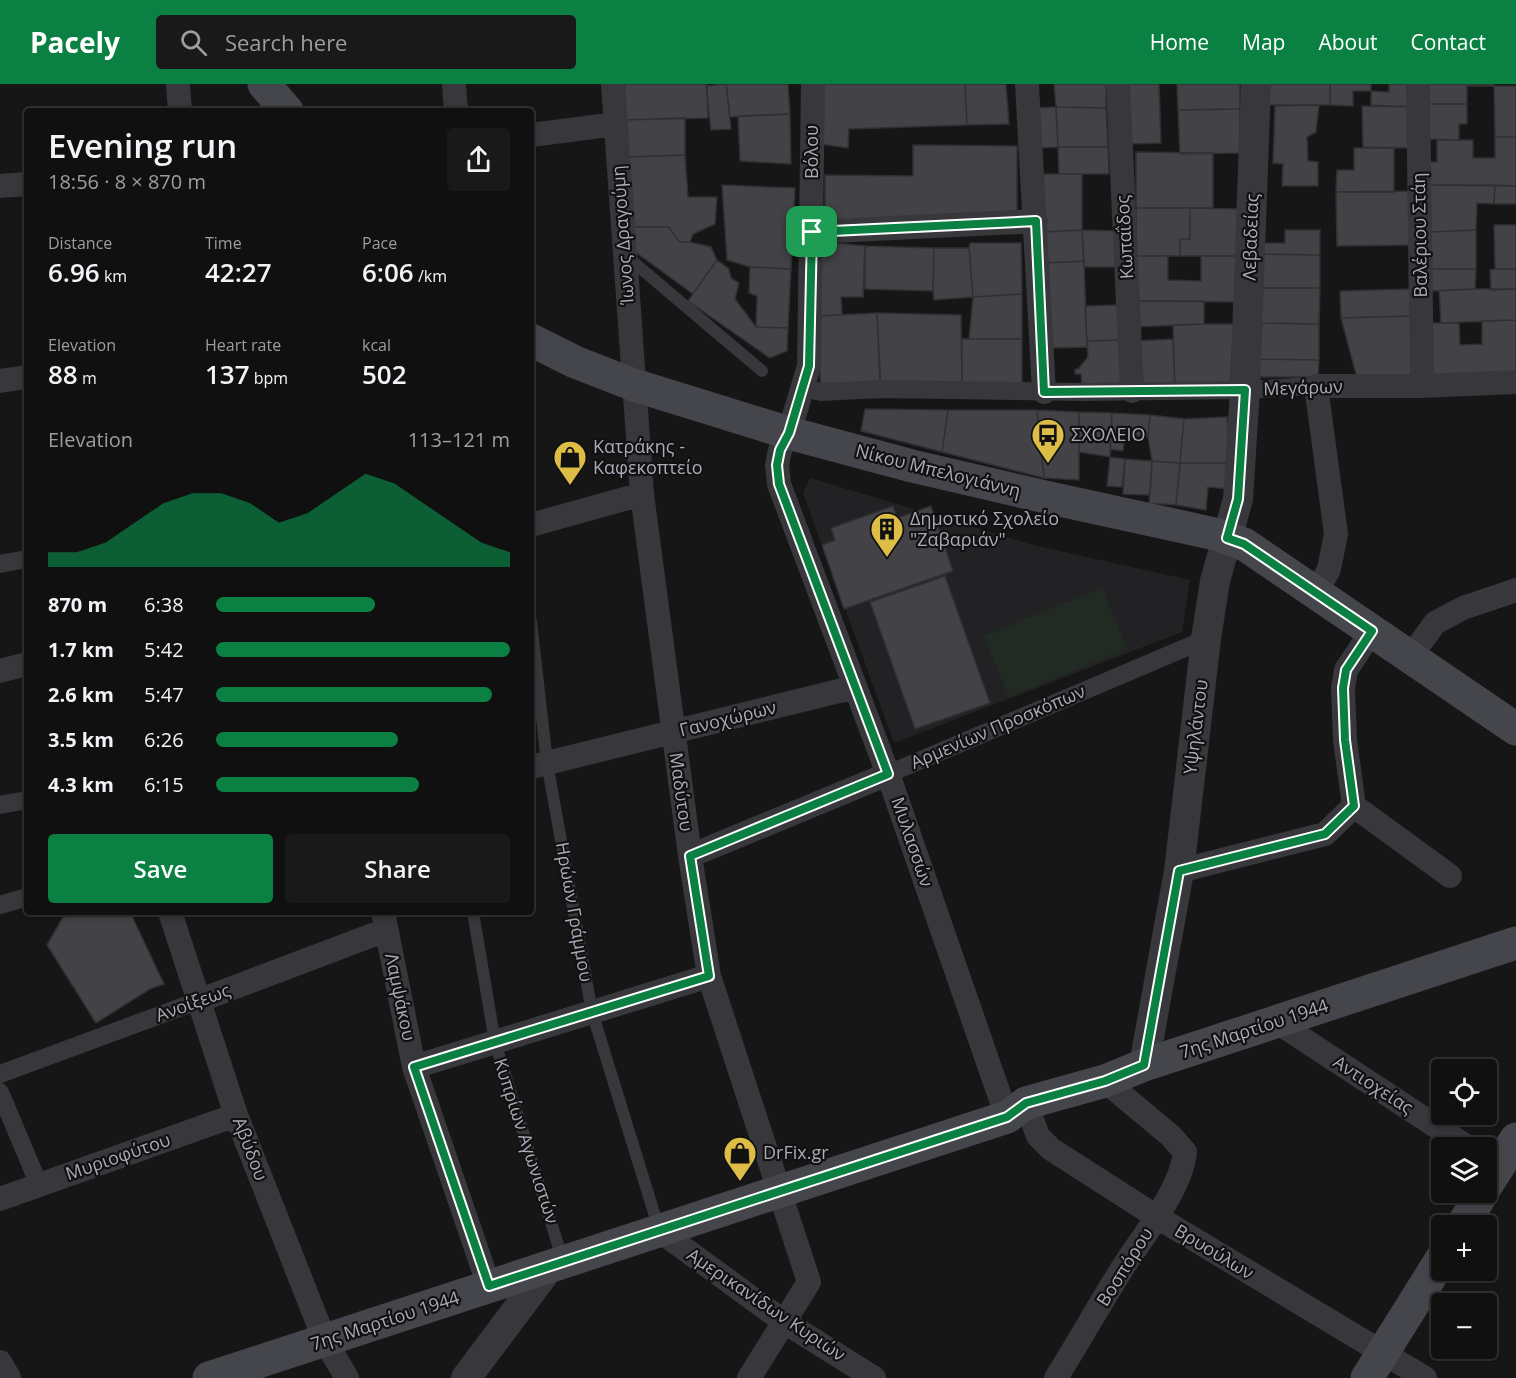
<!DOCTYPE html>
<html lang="en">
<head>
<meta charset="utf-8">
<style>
  :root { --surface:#101011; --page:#19191a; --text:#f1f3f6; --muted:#9c9d9f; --line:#303031; --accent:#0b8043 }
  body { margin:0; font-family:"Open Sans",sans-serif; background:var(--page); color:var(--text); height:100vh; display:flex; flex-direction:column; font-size:22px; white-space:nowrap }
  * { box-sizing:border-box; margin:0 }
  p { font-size:20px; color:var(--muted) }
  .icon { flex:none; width:33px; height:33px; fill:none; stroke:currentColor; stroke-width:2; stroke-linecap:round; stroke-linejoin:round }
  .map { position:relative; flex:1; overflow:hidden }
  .drawer { position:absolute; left:24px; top:24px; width:510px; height:807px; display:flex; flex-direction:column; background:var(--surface); border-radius:6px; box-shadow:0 3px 9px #0003,0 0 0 2px var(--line) }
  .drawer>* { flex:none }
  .tools { position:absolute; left:1431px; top:975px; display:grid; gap:12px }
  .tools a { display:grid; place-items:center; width:66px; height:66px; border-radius:6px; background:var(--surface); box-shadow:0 3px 9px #0003,0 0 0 2px var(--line); font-size:30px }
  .pin { position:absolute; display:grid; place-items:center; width:51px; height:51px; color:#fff; margin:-26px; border-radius:12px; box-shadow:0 3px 9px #0006 }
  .round { display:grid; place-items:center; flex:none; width:63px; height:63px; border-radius:6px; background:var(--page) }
  .overview { display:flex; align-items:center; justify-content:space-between; height:102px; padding:0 24px }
  h1 { font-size:33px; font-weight:600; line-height:45px }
  .metrics { display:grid; grid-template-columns:repeat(3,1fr); gap:9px; height:102px; padding:6px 24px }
  .metrics div { display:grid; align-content:center }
  .metrics b { font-size:26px; font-weight:600 }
  .metrics small { font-size:16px; font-weight:400 }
  .metrics p { font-size:16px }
  .chart { height:168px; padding:12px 24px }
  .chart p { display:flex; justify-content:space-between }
  .chart svg { width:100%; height:108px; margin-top:6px; fill:var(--accent); opacity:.7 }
  .primary-button { display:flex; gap:12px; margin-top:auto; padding:12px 24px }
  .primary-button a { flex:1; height:69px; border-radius:6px; background:var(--accent); color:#fff; font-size:24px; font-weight:600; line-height:69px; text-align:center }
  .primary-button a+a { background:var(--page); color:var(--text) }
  ul { padding:0 24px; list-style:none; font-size:20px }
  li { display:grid; grid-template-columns:96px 72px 1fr; align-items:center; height:45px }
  li i { height:15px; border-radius:8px; background:var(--accent) }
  header { display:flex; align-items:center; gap:36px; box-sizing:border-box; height:84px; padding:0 30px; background:var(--accent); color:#fff }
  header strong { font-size:28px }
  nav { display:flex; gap:33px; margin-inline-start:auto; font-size:21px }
  .search { width:420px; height:54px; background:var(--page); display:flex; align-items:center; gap:15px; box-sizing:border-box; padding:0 21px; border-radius:6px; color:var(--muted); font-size:22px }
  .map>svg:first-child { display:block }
  .built { fill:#222224 }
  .green { fill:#222a24 }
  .building { fill:#434347; stroke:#303033; stroke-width:1.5 }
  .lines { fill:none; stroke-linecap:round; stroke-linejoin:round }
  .service { stroke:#37373c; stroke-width:12 }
  .pedestrian { stroke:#37373c; stroke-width:18 }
  .minor { stroke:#37373c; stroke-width:24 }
  .tertiary { stroke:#37373c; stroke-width:30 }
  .secondary { stroke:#45464b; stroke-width:33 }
  .route-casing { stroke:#fff; stroke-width:12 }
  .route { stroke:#0b8043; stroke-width:8 }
  .labels { text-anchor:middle; stroke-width:4.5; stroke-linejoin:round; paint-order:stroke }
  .street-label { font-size:18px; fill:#a9abb6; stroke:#111112 }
  .poi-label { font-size:18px; fill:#a9abb6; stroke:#111112; text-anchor:start }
</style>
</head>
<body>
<header>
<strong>Pacely</strong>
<div class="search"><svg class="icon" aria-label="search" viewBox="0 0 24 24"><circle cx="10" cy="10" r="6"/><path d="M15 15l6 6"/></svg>Search here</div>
<nav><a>Home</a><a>Map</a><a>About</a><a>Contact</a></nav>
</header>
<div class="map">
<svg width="1516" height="1294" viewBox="0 0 1516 1294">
  <rect width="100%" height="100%" fill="#161617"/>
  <path class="built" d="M810,394L1033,461L1190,496L1182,548L894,659L803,409Z"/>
  <path class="green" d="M1102,504L1127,565L1009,613L984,552Z"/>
  <path class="building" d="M618,0H707L708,34L620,36Z
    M726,0H788L790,30L730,33Z
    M726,0L731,45L711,46L706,2Z
    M817,0H965L967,41L849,45L848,64L812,59Z
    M965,0H1006L1009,40L967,41Z
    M1054,0H1106V24L1056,23Z
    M1128,0H1159L1161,59L1130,60Z
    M1177,0H1240V25L1178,26Z
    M1264,0H1330V21H1264Z
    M1330,0H1371V7H1353V22L1330,21Z
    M1389,0H1412V23L1371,21V7L1389,8Z
    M1426,0H1494V2H1467V20H1426Z
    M1494,2H1516V53H1495Z
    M1426,20H1467V40H1459V56L1426,55Z
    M1319,21L1316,48L1307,53L1308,77L1318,78V102H1282L1283,80L1273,79L1275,22Z
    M1362,22L1412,23L1411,64L1363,63Z
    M1056,23L1106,24L1108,63H1058Z
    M1056,23L1058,63L1039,64L1036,24Z
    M1240,25V69L1180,70L1178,26Z
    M790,30L791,80L740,77L738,32Z
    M685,34V71L629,73L625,36Z
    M1495,53H1516V102L1428,101V78H1437V56H1473V74H1495Z
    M913,61L1017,62V136L825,138V91L913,92Z
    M1058,63H1108L1109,90H1059Z
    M1354,64H1394V108H1336L1337,86H1354Z
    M1136,68L1213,69V124H1136Z
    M685,71L688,113H717L715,140L693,150L690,158H679L669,143H634L629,73Z
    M1042,90H1082V146L1044,148Z
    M722,101L795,104L791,185L750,183L727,176Z
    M1428,101H1495L1494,120L1477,119L1476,146L1430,148Z
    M1495,101L1516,102V120H1494Z
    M1410,107V161L1337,162L1336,108Z
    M1136,124H1190V155H1180V172H1136Z
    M1190,124L1238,125V172H1180V155H1190Z
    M1494,141H1516V185H1495Z
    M634,143H669L679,158H690L711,163L717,176L693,210L634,167Z
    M1082,146L1116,147V183H1084Z
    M1082,146L1084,177L1046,179L1044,148Z
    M1285,146H1320V171L1259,170V159H1285Z
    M1476,146V185H1430V148Z
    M814,157L865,162L863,213H841L842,231L817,232Z
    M970,159H1021L1022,210L973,213L969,164Z
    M865,162L934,164L933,207L865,205Z
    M934,164H969L973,213L934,216L933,207Z
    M1259,170L1320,171V204H1259Z
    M1136,172H1168V196L1201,197V172H1238L1236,218L1134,217Z
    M717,176L729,185L731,194L739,199L735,215L756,243L788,244L787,267L770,274L688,217Z
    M1084,177L1087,263L1051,264L1046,179Z
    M750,183L791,185L788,244L756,243L757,212L749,209Z
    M1430,185H1476L1475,205L1430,207Z
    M1495,185H1516V205L1491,206L1490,186Z
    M1259,204H1320L1319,240L1258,239Z
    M1412,205V232L1341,234L1340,207Z
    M1475,205H1516V236L1441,239L1439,207Z
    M1022,210V255H969L973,213Z
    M1134,217H1204V240L1135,243Z
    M1119,221L1120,256L1087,257L1085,222Z
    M877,229L881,305L821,308L817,232Z
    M877,229L961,231L962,302L880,301Z
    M1412,232L1413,295L1357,294L1341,234Z
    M1516,236V292L1429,294L1427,239H1459L1460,261L1482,260V237Z
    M1258,239L1319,240V276L1258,275Z
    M1204,240H1234L1230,306H1175L1173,241Z
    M962,255H1022V302H962Z
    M1173,255L1175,306L1139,307L1137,257Z
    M1120,256L1121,307L1082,308L1081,290H1075V285H1078L1088,273L1087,257Z
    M1258,275L1319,276L1318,293H1258Z
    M865,325L948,326L942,368L861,347Z
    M948,326H1037L1044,394L942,368Z
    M1037,326L1079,328V396L1044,394Z
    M1079,328L1112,329L1110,373L1079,368Z
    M1112,329L1150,331L1148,353L1125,351L1123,367L1110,365Z
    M1150,331L1184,335L1180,379L1152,377L1148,353Z
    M1227,333L1229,379H1180L1184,335Z
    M1110,373L1125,375L1122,403L1107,402Z
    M1125,375L1152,377L1150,411L1123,410Z
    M1152,377L1180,379L1176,421L1149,419Z
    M1180,379H1229L1227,405L1208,403L1206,426L1176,421Z
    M893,422L897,434L931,422L953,487L844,525L822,461L835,456L831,444Z
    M945,492L990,619L915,645L870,518Z
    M79,828H130L164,900L150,905L96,939L47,861L63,833Z"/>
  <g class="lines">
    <path class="service" d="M626,172L762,287
      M531,537L547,679L592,928L659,1145
      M473,828L495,958L563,1177"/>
    <path class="pedestrian" d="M803,304L821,308L881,305L1082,308L1245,306L1316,302
      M0,480L27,475
      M888,690L1206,555
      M0,721L27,716
      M0,821L27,813
      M0,990L198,917
      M0,1008L39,1101"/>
    <path class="minor" d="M178,0L180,27
      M454,0L456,27
      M613,0L642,410L690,772L709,892L809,1198L749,1294
      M813,0L809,282L789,349L780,366L777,381L779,400L888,690L1007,1033
      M1027,0L1044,308
      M1118,0L1132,307
      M1418,0L1422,302
      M531,51L616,40
      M0,102L27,100
      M812,148L1036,137
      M0,297L27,293
      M531,441L642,410
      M1316,509L1329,485L1336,450L1316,302H1422L1516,298
      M1411,572L1435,539L1463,524L1516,506
      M0,587L27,580
      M531,683L855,603
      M1354,722L1450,792
      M690,772L888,690
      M1179,787L1325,750L1354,722L1345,656L1343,604L1346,586L1372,547
      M170,828L236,1031L325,1257L347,1294
      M383,828L414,983L489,1202
      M198,917L386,846
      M1277,938L1469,1064
      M414,983L709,892
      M1026,1019L1038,1052L1051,1065L1157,1133L1425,1294
      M0,1115L236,1031
      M660,1147L783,1237L874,1294
      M0,1278L9,1294
      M1056,1294C1078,1259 1098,1223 1120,1188C1141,1154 1181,1107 1185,1068L1171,1052L1105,997"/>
    <path class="tertiary" d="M1144,981L1179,787L1206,555L1215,497L1238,415L1245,306L1256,0
      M466,1294L550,1182"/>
    <path class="secondary" d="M264,0L287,27
      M531,256L575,278L634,301L789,349L912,382L1041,412L1215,450L1244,460L1516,645
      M1486,1102L1516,1055
      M1462,1142L1483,1108
      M209,1294L1007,1033L1026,1019L1105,997L1144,981L1516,859
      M1367,1294L1442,1174"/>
  </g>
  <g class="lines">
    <defs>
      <path id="route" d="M1036,137L1044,308L1245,306L1238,415L1227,454L1244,460L1372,547L1346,586L1343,604L1345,656L1354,722L1325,750L1179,787L1144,981L1105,997L1026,1019L1007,1033L489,1202L414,983L709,892L690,772L888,690L779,400L777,381L780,366L789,349L809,282L812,148Z"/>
    </defs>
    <use href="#route" class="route-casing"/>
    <use href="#route" class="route"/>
  </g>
  <defs>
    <symbol id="bus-pin" viewBox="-11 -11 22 30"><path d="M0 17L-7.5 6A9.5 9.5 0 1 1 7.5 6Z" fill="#debd47" stroke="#111112"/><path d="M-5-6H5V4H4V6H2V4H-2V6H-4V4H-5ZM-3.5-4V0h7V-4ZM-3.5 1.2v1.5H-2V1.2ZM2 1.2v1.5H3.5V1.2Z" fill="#111"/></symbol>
    <symbol id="shop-pin" viewBox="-11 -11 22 30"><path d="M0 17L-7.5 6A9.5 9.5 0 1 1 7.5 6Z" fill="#debd47" stroke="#111112"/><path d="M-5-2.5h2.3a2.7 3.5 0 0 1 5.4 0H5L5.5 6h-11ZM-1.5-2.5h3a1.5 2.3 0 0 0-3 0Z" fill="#111"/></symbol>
    <symbol id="building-pin" viewBox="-11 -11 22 30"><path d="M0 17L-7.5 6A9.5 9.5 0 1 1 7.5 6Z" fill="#debd47" stroke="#111112"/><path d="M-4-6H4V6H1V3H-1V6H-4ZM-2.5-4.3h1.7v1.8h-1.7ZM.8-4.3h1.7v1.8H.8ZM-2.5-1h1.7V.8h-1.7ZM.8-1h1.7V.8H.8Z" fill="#111"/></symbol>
  </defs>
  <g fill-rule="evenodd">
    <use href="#bus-pin" x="1029" y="332" width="38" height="52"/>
    <use href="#shop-pin" x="551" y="354" width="38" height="52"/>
    <use href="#building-pin" x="868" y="426" width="38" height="52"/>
    <use href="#shop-pin" x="721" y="1050" width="38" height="52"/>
  </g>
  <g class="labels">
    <g class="street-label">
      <text transform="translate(812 68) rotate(-90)" y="6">Βόλου</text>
      <text transform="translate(623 151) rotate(-94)" y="6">Ίωνος Δραγούμη</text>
      <text transform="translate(1420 151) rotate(-91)" y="6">Βαλέριου Στάη</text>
      <text transform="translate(1125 153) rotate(-93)" y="6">Κωπαΐδος</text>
      <text transform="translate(1251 153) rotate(-88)" y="6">Λεβαδείας</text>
      <text transform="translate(1303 304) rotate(-2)" y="6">Μεγάρων</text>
      <text transform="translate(938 387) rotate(14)" y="6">Νίκου Μπελογιάννη</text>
      <text transform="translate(728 635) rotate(-14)" y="6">Γανοχώρων</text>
      <text transform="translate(998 643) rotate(-23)" y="6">Αρμενίων Προσκόπων</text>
      <text transform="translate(1196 643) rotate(-83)" y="6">Υψηλάντου</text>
      <text transform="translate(681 708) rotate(82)" y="6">Μαδύτου</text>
      <text transform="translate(912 758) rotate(71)" y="6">Μυλασσών</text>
      <text transform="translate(574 828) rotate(80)" y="6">Ηρώων Γράμμου</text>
      <text transform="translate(400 913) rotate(78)" y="6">Λαμψάκου</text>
      <text transform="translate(193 919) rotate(-20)" y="6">Ανοίξεως</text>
      <text transform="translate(1254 945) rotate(-18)" y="6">7ης Μαρτίου 1944</text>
      <text transform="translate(1373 1001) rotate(33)" y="6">Αντιοχείας</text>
      <text transform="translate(526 1057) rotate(72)" y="6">Κυπρίων Αγωνιστών</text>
      <text transform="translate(250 1065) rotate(69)" y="6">Αβύδου</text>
      <text transform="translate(118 1073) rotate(-19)" y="6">Μυριοφύτου</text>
      <text transform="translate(1214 1168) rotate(31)" y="6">Βρυούλων</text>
      <text transform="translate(1125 1183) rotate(-58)" y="6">Βοσπόρου</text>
      <text transform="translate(766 1221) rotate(34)" y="6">Αμερικανίδων Κυριών</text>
      <text transform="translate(385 1237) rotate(-18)" y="6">7ης Μαρτίου 1944</text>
    </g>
    <g class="poi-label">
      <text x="1071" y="357">ΣΧΟΛΕΙΟ</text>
      <text x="593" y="369">Κατράκης -<tspan x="593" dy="21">Καφεκοπτείο</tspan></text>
      <text x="910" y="441">Δημοτικό Σχολείο<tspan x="910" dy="21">"Ζαβαριάν"</tspan></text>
      <text x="763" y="1075">DrFix.gr</text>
    </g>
  </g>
</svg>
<div class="tools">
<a><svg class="icon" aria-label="locate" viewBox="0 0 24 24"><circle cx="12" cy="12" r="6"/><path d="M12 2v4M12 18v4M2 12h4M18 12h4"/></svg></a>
<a><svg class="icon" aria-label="layers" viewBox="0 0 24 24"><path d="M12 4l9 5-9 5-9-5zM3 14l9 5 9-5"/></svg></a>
<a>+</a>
<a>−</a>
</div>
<div class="pin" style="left:812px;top:148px;background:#1e9e55"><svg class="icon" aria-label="arrive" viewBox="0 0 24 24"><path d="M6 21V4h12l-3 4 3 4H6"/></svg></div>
<section class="drawer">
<div class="overview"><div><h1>Evening run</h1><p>18:56 · 8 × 870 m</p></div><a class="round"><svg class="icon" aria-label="share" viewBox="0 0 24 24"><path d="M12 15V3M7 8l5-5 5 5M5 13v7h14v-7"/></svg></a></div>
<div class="metrics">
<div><p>Distance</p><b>6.96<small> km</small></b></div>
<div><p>Time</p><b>42:27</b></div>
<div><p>Pace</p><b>6:06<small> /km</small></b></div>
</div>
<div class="metrics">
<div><p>Elevation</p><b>88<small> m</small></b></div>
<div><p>Heart rate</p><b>137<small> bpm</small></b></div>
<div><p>kcal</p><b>502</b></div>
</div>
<div class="chart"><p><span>Elevation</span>113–121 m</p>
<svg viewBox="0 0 160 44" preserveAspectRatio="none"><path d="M0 44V38L10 38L20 34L30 26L40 18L50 14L60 14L70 18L80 26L90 22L100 14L110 6L120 10L130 18L140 26L150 34L160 38V44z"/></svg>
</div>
<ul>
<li><b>870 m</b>6:38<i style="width:54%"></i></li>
<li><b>1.7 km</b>5:42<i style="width:100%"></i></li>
<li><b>2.6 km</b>5:47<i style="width:94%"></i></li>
<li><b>3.5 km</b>6:26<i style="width:62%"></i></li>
<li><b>4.3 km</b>6:15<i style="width:69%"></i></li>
</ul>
<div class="primary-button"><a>Save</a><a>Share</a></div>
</section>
</div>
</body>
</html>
